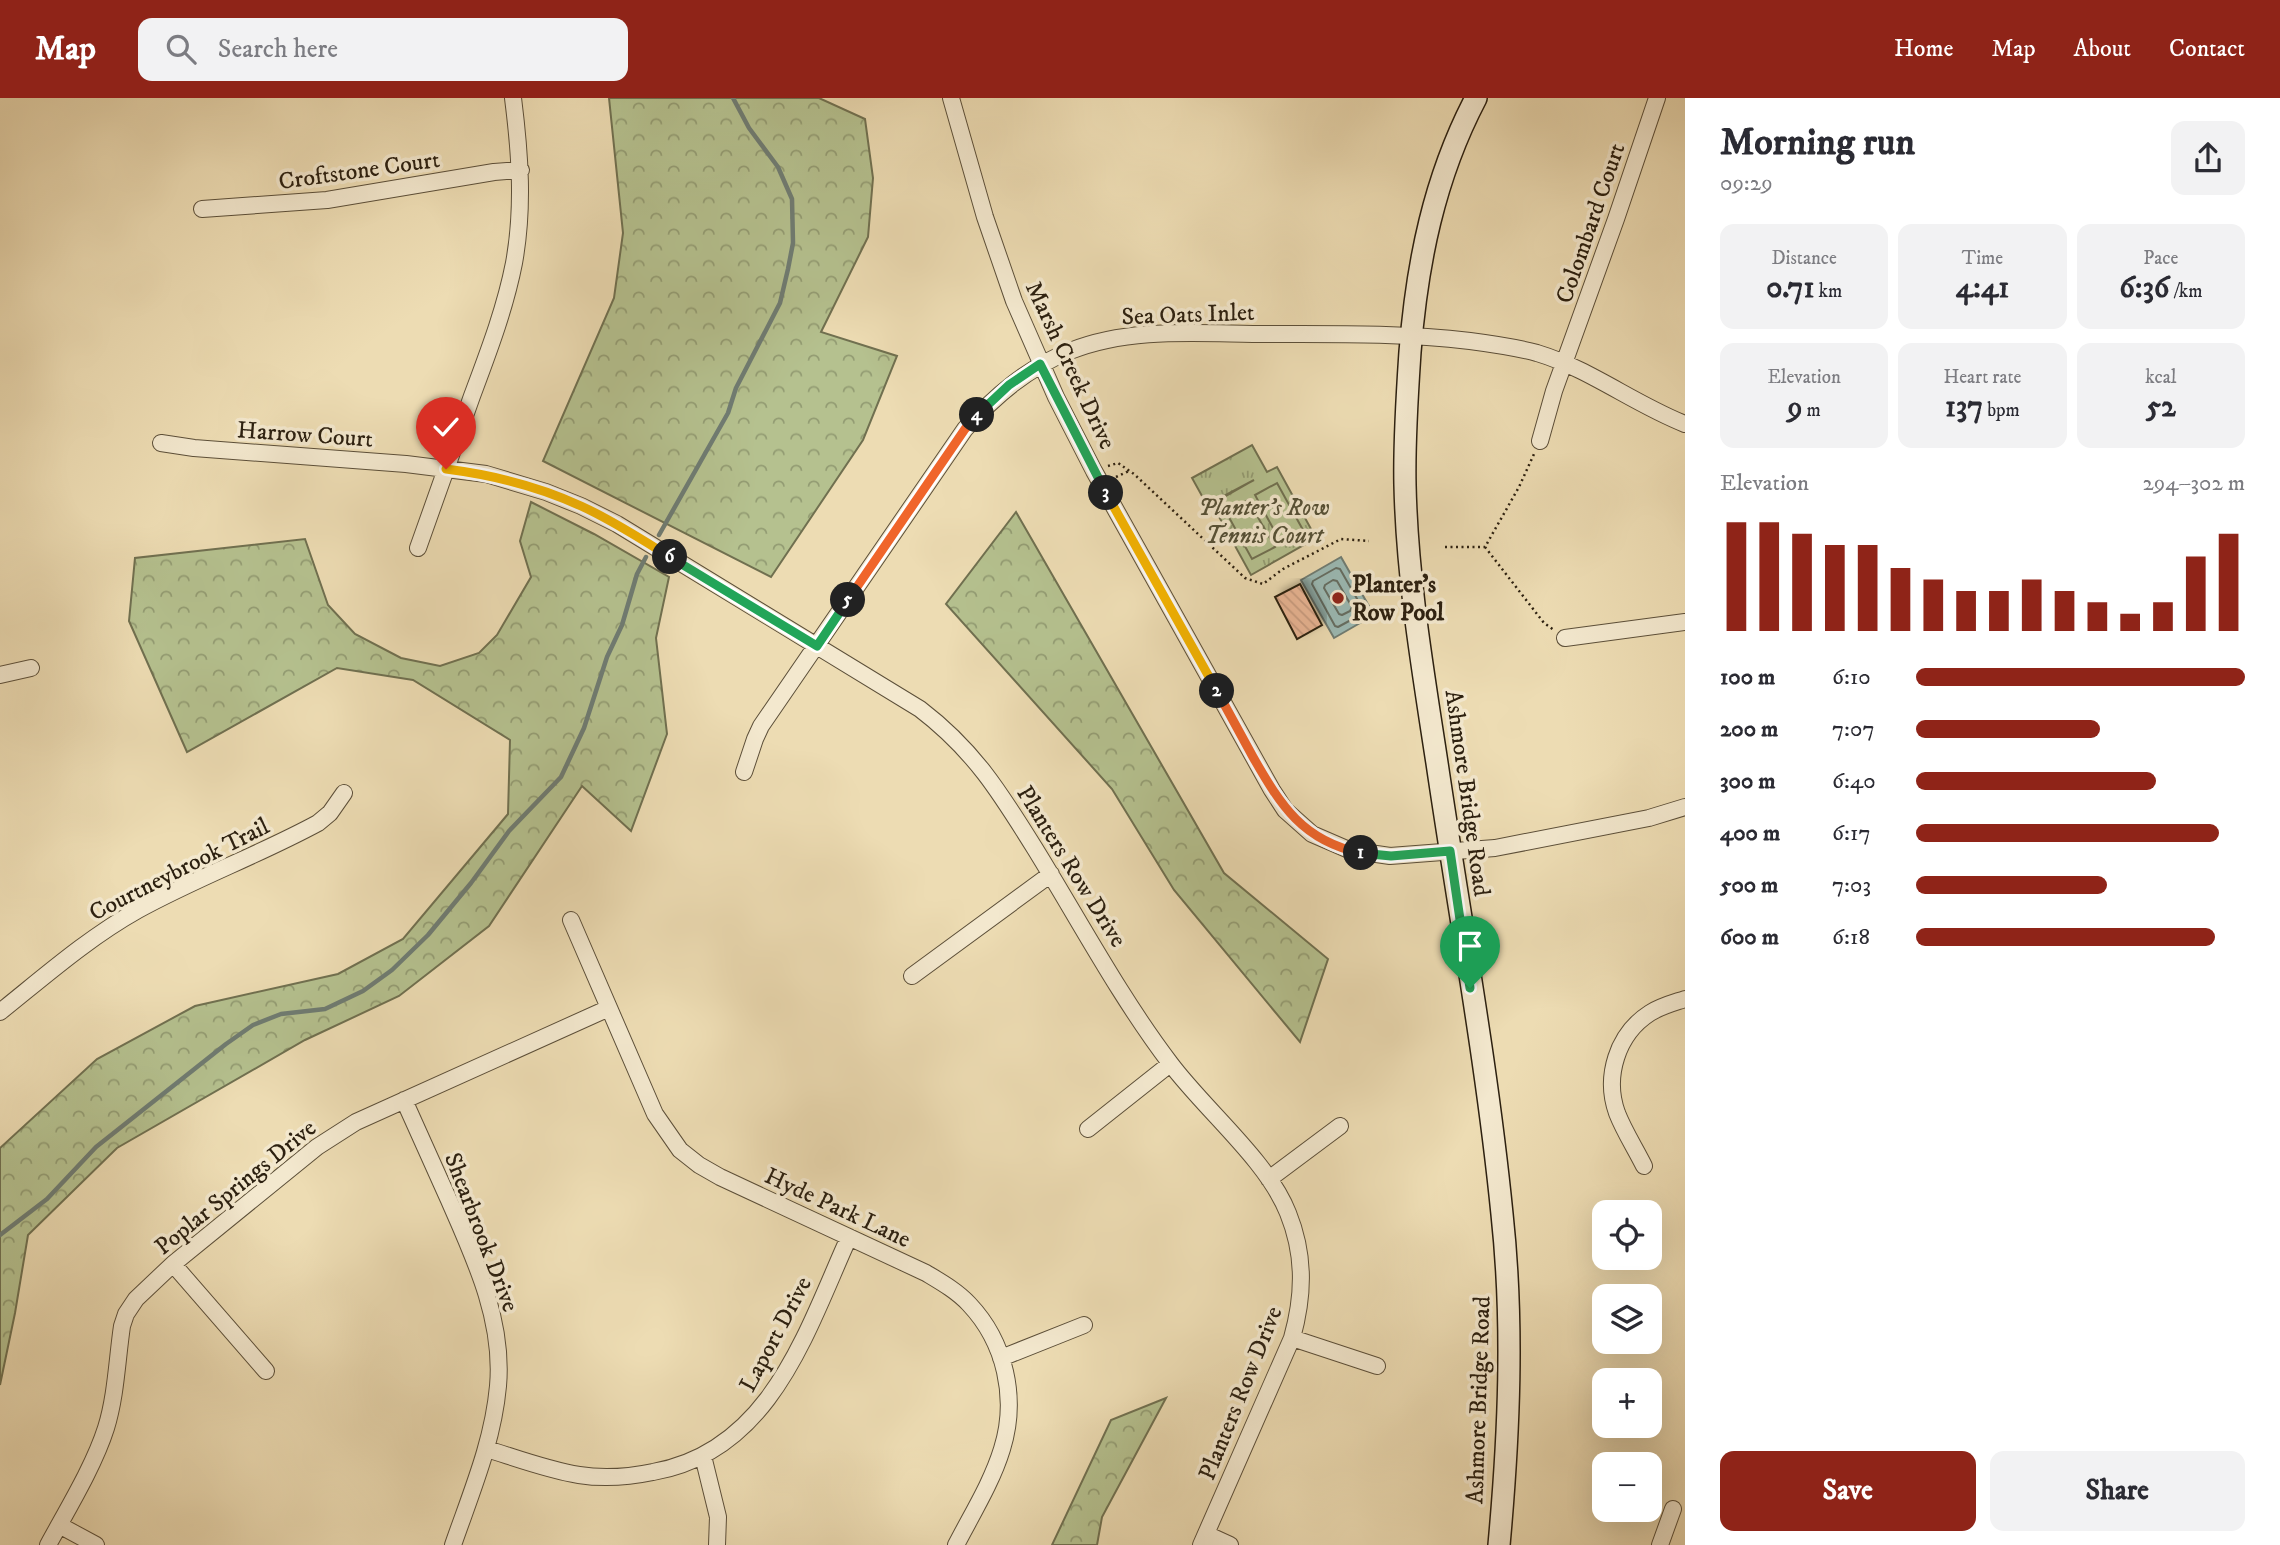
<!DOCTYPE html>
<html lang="en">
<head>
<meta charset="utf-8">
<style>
  :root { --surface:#fff; --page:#f2f2f3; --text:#2b2b33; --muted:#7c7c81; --accent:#8f2418 }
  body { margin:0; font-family:"IM FELL DW Pica",serif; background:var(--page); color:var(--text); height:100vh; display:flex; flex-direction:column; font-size:26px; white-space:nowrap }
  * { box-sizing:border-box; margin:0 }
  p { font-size:23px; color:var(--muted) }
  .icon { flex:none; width:38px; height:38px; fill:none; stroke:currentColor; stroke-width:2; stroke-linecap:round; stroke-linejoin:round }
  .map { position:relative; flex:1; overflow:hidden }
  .drawer { display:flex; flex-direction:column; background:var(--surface); width:595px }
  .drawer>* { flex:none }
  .fabs { position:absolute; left:1592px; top:1102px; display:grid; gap:14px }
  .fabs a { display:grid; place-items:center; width:70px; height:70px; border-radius:14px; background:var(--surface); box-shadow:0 7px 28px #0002; font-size:35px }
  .pin { position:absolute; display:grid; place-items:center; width:60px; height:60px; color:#fff; margin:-72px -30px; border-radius:50% 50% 50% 0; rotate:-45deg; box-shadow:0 0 7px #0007 }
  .pin .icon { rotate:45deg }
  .km { position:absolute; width:35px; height:35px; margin:-18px; border-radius:50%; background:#222; color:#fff; font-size:19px; line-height:35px; text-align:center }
  .round { display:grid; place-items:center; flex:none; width:74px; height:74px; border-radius:14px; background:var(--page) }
  .head { display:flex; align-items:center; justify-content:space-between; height:119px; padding:0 35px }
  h1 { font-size:38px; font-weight:800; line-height:52px }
  .metrics { display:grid; grid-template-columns:repeat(3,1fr); gap:10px; height:119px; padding:7px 35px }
  .metrics div { display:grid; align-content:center; border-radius:14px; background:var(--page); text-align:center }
  .metrics b { font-size:30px; font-weight:800 }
  .metrics small { font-size:19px; font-weight:400 }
  .metrics p { font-size:19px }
  .chart { height:196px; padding:14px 35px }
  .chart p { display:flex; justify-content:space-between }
  .chart svg { width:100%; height:126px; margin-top:7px; stroke:var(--accent); stroke-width:6 }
  .cta { display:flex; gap:14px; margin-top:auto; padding:14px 35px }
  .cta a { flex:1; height:80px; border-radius:14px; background:var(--accent); color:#fff; font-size:28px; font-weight:800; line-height:80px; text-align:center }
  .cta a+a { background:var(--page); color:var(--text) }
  ul { padding:0 35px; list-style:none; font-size:23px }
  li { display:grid; grid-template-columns:112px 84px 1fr; align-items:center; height:52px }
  li i { height:18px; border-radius:9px; background:var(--accent) }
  header { display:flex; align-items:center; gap:42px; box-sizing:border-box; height:98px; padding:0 35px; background:var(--accent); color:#fff }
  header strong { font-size:33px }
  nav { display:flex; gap:38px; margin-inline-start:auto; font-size:24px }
  .search { width:490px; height:63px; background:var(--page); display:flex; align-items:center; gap:18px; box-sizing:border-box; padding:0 24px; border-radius:14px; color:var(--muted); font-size:26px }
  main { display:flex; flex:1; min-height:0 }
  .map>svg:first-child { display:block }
  .forest { fill:url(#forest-crowns); stroke:#707050; stroke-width:2 }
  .park { fill:url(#park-tufts); stroke:#707050; stroke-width:2 }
  .pitch { fill:#b5c18f; stroke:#707050; stroke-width:2 }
  .water { fill:#9bbab5; stroke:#6f7c73; stroke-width:2 }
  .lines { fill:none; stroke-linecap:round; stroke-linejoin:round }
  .shore { stroke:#646d62; stroke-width:2 }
  .stream { stroke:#6f7c73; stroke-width:4.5 }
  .building { fill:url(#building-back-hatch); stroke:#2c2010; stroke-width:2; filter:url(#shadow) }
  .minor-casing { stroke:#5c4f39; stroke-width:18 }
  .secondary-casing { stroke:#2c2010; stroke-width:24 }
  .path { stroke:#2c2010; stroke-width:2.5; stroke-dasharray:2 3.5; stroke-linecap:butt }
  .minor { stroke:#f3e8ce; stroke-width:16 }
  .secondary { stroke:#f3e8ce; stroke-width:21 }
  .split-1-casing { stroke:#fff; stroke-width:14 }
  .split-2-casing { stroke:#fff; stroke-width:14 }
  .split-3-casing { stroke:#fff; stroke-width:14 }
  .split-4-casing { stroke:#fff; stroke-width:14 }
  .split-5-casing { stroke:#fff; stroke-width:14 }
  .split-6-casing { stroke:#fff; stroke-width:14 }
  .split-7-casing { stroke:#fff; stroke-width:14 }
  .split-1 { stroke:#22a559; stroke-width:9 }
  .split-2 { stroke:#f0652b; stroke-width:9 }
  .split-3 { stroke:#f5b400; stroke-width:9 }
  .split-4 { stroke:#22a559; stroke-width:9 }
  .split-5 { stroke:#f0652b; stroke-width:9 }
  .split-6 { stroke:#22a559; stroke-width:9 }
  .split-7 { stroke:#f5b400; stroke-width:9 }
  .poi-dot { fill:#8f2418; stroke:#f3e8ce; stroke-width:2.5 }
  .labels { text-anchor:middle; stroke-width:7; stroke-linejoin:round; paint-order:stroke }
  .street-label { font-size:24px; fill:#2c2010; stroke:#f3e8ce }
  .park-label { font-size:24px; font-style:italic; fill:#555036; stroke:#f3e8ce }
  .poi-label { font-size:24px; font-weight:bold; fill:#2c2010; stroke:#f3e8ce; text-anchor:start }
</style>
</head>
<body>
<header>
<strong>Map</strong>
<div class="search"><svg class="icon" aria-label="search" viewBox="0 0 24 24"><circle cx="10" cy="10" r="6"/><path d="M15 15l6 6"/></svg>Search here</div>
<nav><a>Home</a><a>Map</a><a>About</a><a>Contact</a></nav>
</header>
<main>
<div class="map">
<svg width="1685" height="1447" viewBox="0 0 1685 1447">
  <defs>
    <pattern id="forest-crowns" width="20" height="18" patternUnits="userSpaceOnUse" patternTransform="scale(1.75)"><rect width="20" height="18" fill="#b5c18f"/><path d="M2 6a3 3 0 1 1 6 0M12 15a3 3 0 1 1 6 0" fill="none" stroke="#939c73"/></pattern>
    <pattern id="park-tufts" width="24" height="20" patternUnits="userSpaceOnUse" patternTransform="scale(1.75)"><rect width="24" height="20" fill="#b5c18f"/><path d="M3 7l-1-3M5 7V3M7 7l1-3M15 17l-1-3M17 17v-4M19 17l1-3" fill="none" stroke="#939c73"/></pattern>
    <pattern id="building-back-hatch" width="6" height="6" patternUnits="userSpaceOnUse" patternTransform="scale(1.75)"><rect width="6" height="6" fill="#e8b493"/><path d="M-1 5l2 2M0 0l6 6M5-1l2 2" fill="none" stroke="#c79a7e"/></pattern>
    <filter id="shadow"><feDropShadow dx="6" dy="-6" stdDeviation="3.5" flood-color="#0004"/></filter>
  </defs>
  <rect width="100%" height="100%" fill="#eddcb3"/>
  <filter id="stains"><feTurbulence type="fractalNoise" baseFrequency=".00286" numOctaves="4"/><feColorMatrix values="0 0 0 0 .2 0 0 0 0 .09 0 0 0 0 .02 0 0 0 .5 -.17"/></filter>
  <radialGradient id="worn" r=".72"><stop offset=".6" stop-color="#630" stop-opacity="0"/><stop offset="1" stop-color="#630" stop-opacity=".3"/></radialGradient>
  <path class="forest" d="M609,0H819L865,21L873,80L868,139L821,234L897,258L863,342L771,479L543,363L614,200L623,135Z
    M531,404L594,436L669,479L656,540L667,636L631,733L582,688L489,828L399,898L305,942L117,1050L28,1137L15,1215L0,1287V1050L97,961L195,908L338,876L403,841L508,716L510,642L413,582L337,570L187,654L129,523L135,460L305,441L328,507L355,536L401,560L440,568L479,555L497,537L531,479L520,443Z
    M1016,414L1224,775L1328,861L1300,944L1174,792L1112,691L946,506Z
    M1166,1300L1102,1419L1097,1447H1052L1111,1322Z"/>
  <path class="park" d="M1252,347L1267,374L1277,369L1316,440L1251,477L1212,406L1254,382L1207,407L1192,380Z"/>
  <path class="pitch" d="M1277,385L1303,432L1281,445L1255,397Z
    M1248,402L1275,449L1252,461L1226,414Z"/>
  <path class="water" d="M1341,459L1374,517L1334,540L1301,482Z"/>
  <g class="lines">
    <path class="shore" d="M1336,470L1340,471L1364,513L1362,516L1338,529L1335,528L1312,486L1313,483Z
      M1333,482L1337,483L1352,509L1350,513L1342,517L1339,516L1324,490L1325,487Z"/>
    <path class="stream" d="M659,437L728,315L736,290L780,205L788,171L793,145L792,101L778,69L749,30L733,0
      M0,1137L47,1101L96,1049L226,946L253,927L281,916L325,911L363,893L392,872L428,837L471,785L509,733L561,679L584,630L607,559L622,527L637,476L646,459"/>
  </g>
  <path class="building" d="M1300,486L1322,527L1297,541L1275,499Z"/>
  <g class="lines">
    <defs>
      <path id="minor" d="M951,0L985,119L1014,203L1056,299L1094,373L1272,692L1285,712L1312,736L1349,752L1390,758L1495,750L1649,720L1685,709
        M202,111L327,102L494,74L521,72
        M1540,343L1554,293L1616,121L1657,0
        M161,345L194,350L406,366L486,376L546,394L581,408L617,426L920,611C975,653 1001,696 1037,754C1080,824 1120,899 1170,965C1205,1012 1267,1062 1288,1115C1305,1157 1304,1197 1292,1240L1201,1447
        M418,450C436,399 454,349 472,298C488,255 505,211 514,165C524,110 520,55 513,0
        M1565,540L1685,524
        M0,577L31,570
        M744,674L755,641L761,628L965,331C995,298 1027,270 1070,253C1132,228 1203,236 1269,236C1336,236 1403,235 1470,243C1493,246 1515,249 1537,255C1590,271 1634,306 1685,326
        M571,822L655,1016L680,1052L699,1067L720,1079L926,1175C941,1184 957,1193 969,1206C1005,1244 1018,1300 1002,1351C992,1384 972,1416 956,1447
        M912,878L1051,776
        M0,914C45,878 88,840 138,812C196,780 259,757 318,725L330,715L344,695
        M404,1002C419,1035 433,1067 448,1100C474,1159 504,1222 498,1288C493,1344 471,1395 453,1447
        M1088,1031L1170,966
        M1644,1068C1635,1050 1624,1033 1617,1015C1604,979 1617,936 1650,915C1661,908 1673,905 1685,901
        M1269,1081L1340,1028
        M173,1166L266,1273
        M1292,1240L1377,1268
        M1001,1260L1084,1227
        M487,1351C516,1360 548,1372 579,1377C604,1381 629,1379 653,1374C771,1353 806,1234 849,1139
        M703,1358L718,1419L717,1447
        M59,1427L96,1447
        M1206,1436L1230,1447
        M48,1447C67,1412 94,1368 106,1330C116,1298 117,1262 122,1228L126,1216L136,1201L173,1166L317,1049L356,1024L609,910
        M1660,1447L1673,1411"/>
      <path id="secondary" d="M1476,0C1434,80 1417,165 1410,254C1407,299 1404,342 1405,387C1407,480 1423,573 1437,665C1459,815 1487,965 1502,1116C1514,1227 1509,1337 1499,1447"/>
    </defs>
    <use href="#minor" class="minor-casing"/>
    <use href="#secondary" class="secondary-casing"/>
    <path class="path" d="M1108,368L1118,365L1134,376L1245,480L1263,486L1283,471L1341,441L1369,443
      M1116,379L1129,373
      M1445,449H1485L1519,389L1534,356
      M1485,449L1544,525L1554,532"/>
    <use href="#minor" class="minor"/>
    <use href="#secondary" class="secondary"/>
  </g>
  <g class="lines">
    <defs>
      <path id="split-1" d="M1361,755L1391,758L1450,753L1470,890"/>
      <path id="split-2" d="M1217,593C1229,615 1241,637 1253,659C1281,708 1303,743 1361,755"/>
      <path id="split-3" d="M1106,395L1217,593"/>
      <path id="split-4" d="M977,317L1009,287L1040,266L1106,395"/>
      <path id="split-5" d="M848,502L965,331L977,317"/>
      <path id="split-6" d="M670,459L817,548L848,502"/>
      <path id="split-7" d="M446,371C493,377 538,388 581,408C612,422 641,441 670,459"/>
    </defs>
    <use href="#split-1" class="split-1-casing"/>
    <use href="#split-2" class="split-2-casing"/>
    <use href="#split-3" class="split-3-casing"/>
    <use href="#split-4" class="split-4-casing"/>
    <use href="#split-5" class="split-5-casing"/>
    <use href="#split-6" class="split-6-casing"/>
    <use href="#split-7" class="split-7-casing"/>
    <use href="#split-1" class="split-1"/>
    <use href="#split-2" class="split-2"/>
    <use href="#split-3" class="split-3"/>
    <use href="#split-4" class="split-4"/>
    <use href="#split-5" class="split-5"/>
    <use href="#split-6" class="split-6"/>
    <use href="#split-7" class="split-7"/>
  </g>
  <circle class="poi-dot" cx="1338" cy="500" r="7"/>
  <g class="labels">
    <g class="street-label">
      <text transform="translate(359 72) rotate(-8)" y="8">Croftstone Court</text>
      <text transform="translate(1590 125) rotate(-71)" y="8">Colombard Court</text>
      <text transform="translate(1188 216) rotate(-2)" y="8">Sea Oats Inlet</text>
      <text transform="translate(1071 267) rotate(65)" y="8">Marsh Creek Drive</text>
      <text transform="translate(305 336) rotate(4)" y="8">Harrow Court</text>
      <text transform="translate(1468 695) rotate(82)" y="8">Ashmore Bridge Road</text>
      <text transform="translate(1072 768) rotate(58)" y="8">Planters Row Drive</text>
      <text transform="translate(179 771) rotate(-27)" y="8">Courtneybrook Trail</text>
      <text transform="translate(235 1089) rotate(-39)" y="8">Poplar Springs Drive</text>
      <text transform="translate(838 1109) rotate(25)" y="8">Hyde Park Lane</text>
      <text transform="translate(482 1134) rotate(69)" y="8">Shearbrook Drive</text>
      <text transform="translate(775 1236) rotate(-62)" y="8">Laport Drive</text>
      <text transform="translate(1240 1295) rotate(-68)" y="8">Planters Row Drive</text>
      <text transform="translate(1478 1302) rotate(-88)" y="8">Ashmore Bridge Road</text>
    </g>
    <g class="park-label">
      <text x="1264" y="417">Planter's Row<tspan x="1264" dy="28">Tennis Court</tspan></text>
    </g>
    <g class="poi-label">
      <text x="1352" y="494">Planter's<tspan x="1352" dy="28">Row Pool</tspan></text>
    </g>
  </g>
  <rect width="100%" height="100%" filter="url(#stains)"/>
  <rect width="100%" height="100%" fill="url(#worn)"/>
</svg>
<div class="fabs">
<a><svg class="icon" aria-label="locate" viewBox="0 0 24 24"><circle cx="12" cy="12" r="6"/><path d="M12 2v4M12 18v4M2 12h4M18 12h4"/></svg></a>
<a><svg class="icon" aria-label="layers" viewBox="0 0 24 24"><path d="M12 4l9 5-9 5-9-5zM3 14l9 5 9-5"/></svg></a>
<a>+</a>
<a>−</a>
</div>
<div class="pin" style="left:1470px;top:890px;background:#1e9e55"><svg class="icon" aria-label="arrive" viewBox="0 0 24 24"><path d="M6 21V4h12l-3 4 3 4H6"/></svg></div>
<div class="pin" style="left:446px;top:371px;background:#d93025"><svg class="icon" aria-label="check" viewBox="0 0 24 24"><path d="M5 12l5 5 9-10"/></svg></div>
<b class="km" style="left:1361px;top:755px">1</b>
<b class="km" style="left:1217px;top:593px">2</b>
<b class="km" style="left:1106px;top:395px">3</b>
<b class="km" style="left:977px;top:317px">4</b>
<b class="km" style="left:848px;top:502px">5</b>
<b class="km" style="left:670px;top:459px">6</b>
</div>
<section class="drawer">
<div class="head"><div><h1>Morning run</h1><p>09:29</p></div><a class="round"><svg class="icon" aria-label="share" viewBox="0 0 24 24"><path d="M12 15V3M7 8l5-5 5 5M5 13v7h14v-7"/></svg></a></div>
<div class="metrics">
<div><p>Distance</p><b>0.71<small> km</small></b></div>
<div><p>Time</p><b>4:41</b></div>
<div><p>Pace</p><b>6:36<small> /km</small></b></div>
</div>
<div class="metrics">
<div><p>Elevation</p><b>9<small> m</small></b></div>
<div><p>Heart rate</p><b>137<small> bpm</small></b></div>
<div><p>kcal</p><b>52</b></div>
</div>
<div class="chart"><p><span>Elevation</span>294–302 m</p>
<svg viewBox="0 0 160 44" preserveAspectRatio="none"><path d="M5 44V6M15 44V6M25 44V10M35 44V14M45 44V14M55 44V22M65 44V26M75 44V30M85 44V30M95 44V26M105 44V30M115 44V34M125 44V38M135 44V34M145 44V18M155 44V10"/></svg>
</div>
<ul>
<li><b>100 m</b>6:10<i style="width:100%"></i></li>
<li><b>200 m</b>7:07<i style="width:56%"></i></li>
<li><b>300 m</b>6:40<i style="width:73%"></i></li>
<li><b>400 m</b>6:17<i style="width:92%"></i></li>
<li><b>500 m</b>7:03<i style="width:58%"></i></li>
<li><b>600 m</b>6:18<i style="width:91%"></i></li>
</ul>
<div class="cta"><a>Save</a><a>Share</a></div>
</section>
</main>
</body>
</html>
